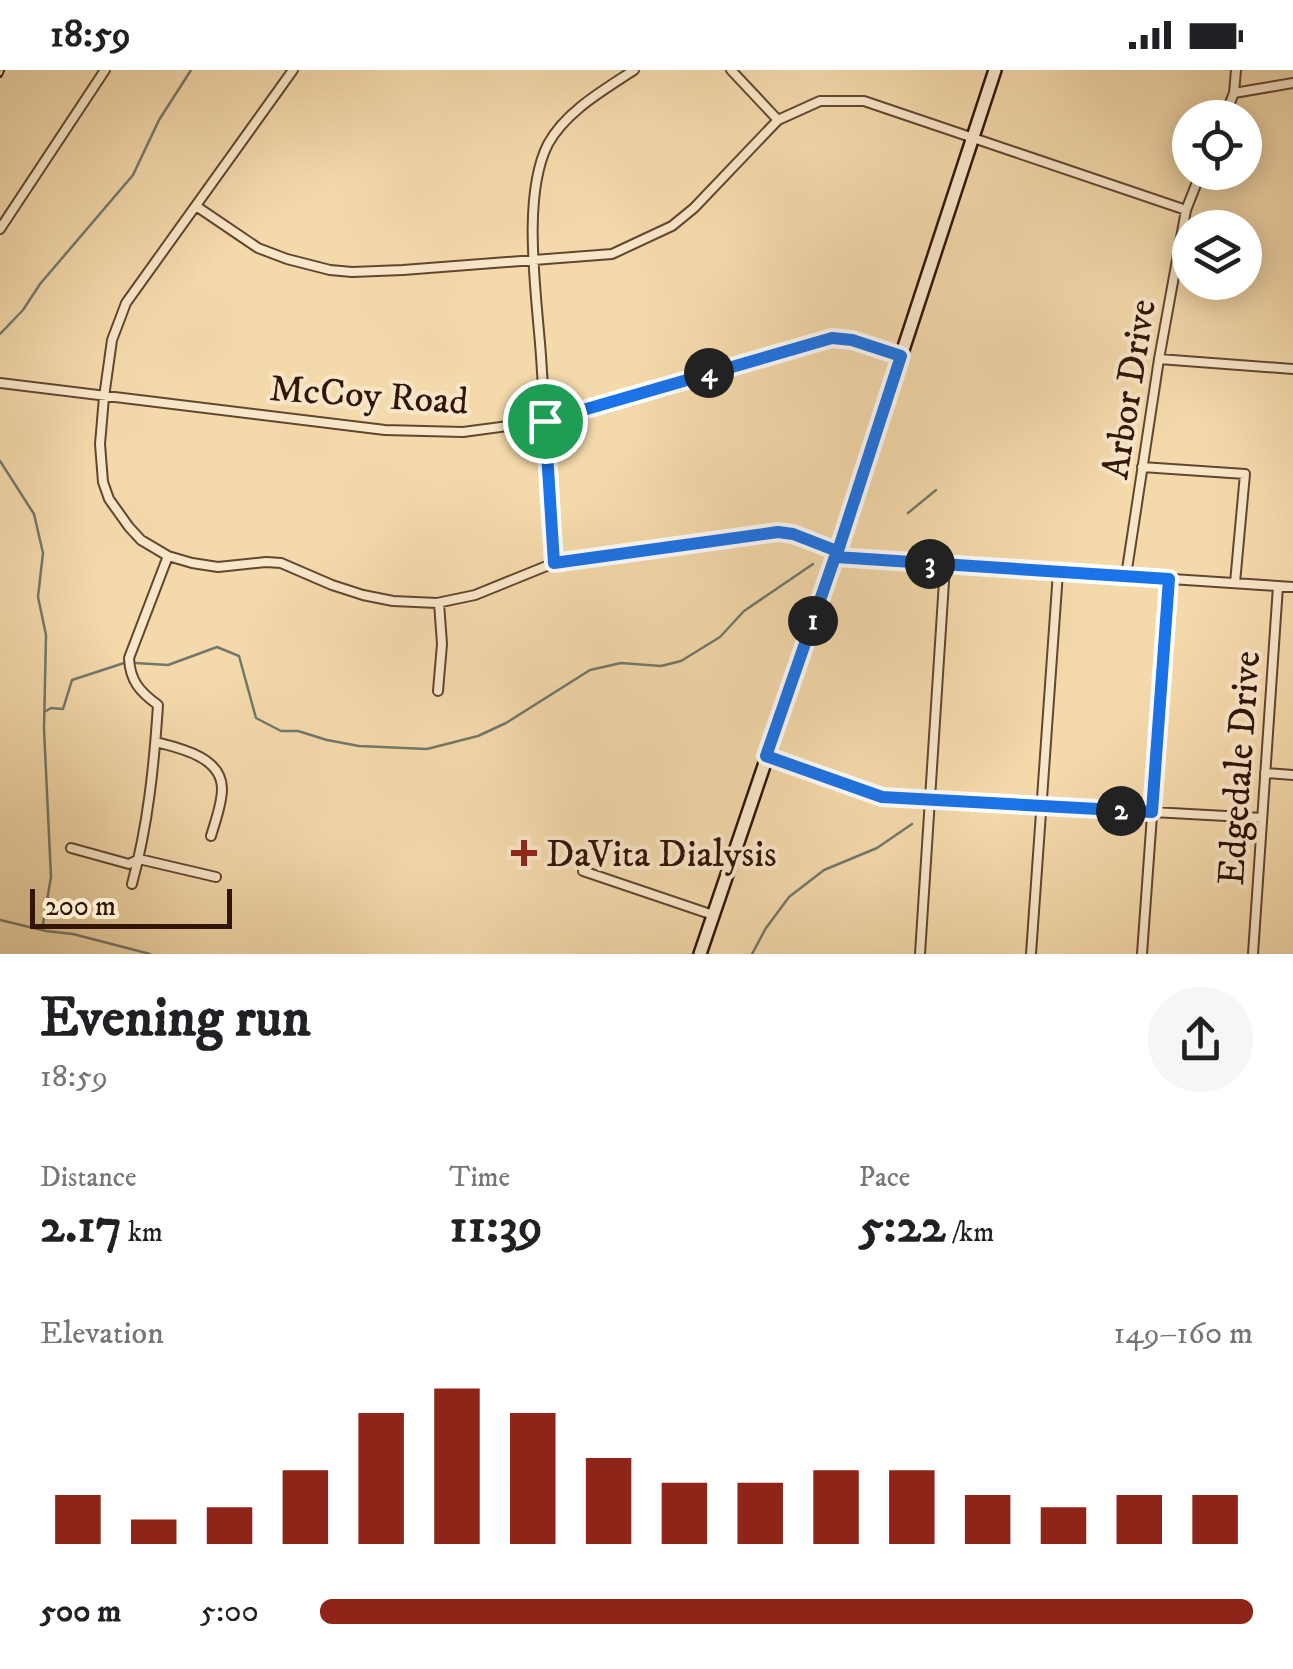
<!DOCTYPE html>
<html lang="en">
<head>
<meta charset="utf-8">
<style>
  :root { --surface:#fff; --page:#f6f6f6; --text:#202124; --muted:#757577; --accent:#8f2418 }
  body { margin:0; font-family:"IM FELL DW Pica",serif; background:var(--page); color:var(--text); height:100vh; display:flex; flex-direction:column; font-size:38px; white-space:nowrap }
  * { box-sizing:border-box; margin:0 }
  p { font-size:32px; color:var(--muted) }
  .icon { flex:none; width:55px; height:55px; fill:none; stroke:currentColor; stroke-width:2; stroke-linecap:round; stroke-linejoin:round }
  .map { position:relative; height:884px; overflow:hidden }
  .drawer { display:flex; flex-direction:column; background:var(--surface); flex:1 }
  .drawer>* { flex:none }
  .controls { position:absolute; left:1172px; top:30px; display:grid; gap:20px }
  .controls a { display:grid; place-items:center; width:90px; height:90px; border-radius:50%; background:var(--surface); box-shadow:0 5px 25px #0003; font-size:50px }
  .scale { position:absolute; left:30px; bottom:25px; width:202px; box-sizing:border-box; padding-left:10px; border:5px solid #311507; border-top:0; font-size:28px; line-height:35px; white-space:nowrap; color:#311507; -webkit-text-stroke:8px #f8e6c8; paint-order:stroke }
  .pin { position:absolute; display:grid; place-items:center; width:85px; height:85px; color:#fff; margin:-42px; border:5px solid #fff; border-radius:50%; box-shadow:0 2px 10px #0007 }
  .km { position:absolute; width:50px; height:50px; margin:-25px; border-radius:50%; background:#222; color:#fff; font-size:28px; line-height:50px; text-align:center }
  .round { display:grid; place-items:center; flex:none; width:105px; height:105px; border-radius:52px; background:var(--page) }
  .overview { display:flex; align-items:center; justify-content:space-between; height:170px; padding:0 40px }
  h1 { font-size:55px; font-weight:700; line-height:75px }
  .stats { display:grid; grid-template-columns:repeat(3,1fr); gap:15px; height:170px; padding:10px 40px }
  .stats div { display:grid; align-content:center }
  .stats b { font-size:50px; font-weight:700 }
  .stats small { font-size:28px; font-weight:400 }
  .stats p { font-size:28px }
  .chart { height:280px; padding:20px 40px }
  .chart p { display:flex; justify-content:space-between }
  .chart svg { width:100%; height:180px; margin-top:10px; stroke:var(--accent); stroke-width:6 }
  ul { padding:0 40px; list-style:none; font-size:32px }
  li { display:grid; grid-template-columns:160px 120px 1fr; align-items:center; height:75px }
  li i { height:25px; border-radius:12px; background:var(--accent) }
  .status { display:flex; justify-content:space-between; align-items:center; height:70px; padding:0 50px; background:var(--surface); direction:ltr }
  .status svg { height:28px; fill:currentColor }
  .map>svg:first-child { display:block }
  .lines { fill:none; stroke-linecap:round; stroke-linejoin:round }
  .stream { stroke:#71786b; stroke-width:2.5 }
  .minor-casing { stroke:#624630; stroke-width:12 }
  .secondary-casing { stroke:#311507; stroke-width:16 }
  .minor { stroke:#f8e6c8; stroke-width:8 }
  .secondary { stroke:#f8e6c8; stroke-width:11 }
  .rail-casing { stroke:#311507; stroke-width:6 }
  .rail { stroke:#f8e6c8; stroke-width:2.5; stroke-dasharray:8; stroke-linecap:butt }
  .route-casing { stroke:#fff; stroke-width:20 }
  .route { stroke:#1a73e8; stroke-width:12 }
  .poi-dot { fill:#8f2418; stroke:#f8e6c8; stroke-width:4 }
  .labels { text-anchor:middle; stroke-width:8; stroke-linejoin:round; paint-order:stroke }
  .street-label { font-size:38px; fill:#311507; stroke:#f8e6c8 }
  .poi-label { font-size:38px; fill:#311507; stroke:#f8e6c8; text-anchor:start }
</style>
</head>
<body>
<div class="status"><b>18:59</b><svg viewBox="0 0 49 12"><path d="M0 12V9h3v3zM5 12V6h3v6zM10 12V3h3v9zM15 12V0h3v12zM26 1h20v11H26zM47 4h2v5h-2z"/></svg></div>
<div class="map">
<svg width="1293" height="884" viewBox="0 0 1293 884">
  <rect width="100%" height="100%" fill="#f4d9ab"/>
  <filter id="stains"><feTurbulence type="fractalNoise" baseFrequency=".002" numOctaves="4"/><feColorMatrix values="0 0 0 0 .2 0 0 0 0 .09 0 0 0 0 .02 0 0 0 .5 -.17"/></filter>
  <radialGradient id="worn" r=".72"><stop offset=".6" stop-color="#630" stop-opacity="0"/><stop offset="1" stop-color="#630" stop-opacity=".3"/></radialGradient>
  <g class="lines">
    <path class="stream" d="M0,264L23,240L40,214L133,105L159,50L191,0
      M0,391L34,444L43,483L38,527L46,565L44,659L51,807L42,860
      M908,443L936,420
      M135,593L168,595L217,577L239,586L256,648L281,661H298L327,670L359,676L427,679L478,666L506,653L590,600L621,593L661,596L681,591L720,567L744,541L813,494
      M46,641L51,638L63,639L72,610L124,593
      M0,850L46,861L73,864L150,884
      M752,884L766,858L789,827L824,800L877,778L912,754"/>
    <defs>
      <path id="minor" d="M293,0L126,233L112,270L104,327L100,374L103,412L109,429L129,457L141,470L168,486L192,493L218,497L266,492L281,493L332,515L363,525L393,531L437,533L475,525L554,493L779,462L814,471L837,481
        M731,0L778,50
        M1234,23L1236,0
        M1224,48L1234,23L1293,13
        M196,136L258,178L287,189L330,200L352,202L403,200L612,184L672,156L694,138L778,50L820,31H864L1186,140
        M0,159L105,0
        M1159,289L1293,299
        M0,313L385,360L463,362L545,351L832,269L851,270L901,286
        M1142,397L1245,404L1235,513
        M835,487L1293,517
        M554,493C550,424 545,355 541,286C537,227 521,127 548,74C566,41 604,20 634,0
        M1126,506L1159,289L1186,140L1201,102
        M438,621L442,574L439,533
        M156,672C180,678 222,687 222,719C222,734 215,752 211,766
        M766,686L882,727L1262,748
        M1265,703L1293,705
        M71,778L129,794L139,789L216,807
        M583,801L713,845
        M132,814C148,755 154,696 158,635C140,622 130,611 129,588L168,486
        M920,884L945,496
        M1031,884L1058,502
        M1142,884L1169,509
        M1253,884L1278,516"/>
      <path id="secondary" d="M700,884L835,487L995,0"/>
    </defs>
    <use href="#minor" class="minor-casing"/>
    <use href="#secondary" class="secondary-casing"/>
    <use href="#minor" class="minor"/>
    <use href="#secondary" class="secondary"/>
    <defs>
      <path id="rail" d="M0,5L2,0"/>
    </defs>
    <use href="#rail" class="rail-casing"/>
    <use href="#rail" class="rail"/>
  </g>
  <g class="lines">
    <defs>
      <path id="route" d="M545,351L554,493L778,462L793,464L837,481L766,686L882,727L1152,742L1169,509L836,487L901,286L852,270L832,268L545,351"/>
    </defs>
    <use href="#route" class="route-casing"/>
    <use href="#route" class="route"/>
  </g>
  <path class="poi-dot" d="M519 768h10v10h10v10h-10v10h-10v-10h-10v-10h10z"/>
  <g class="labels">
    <g class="street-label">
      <text transform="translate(1128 319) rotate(-81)" y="13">Arbor Drive</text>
      <text transform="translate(369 324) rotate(4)" y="13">McCoy Road</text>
      <text transform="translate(1238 698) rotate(-86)" y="13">Edgedale Drive</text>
    </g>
    <g class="poi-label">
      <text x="546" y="796">DaVita Dialysis</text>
    </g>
  </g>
  <rect width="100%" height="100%" filter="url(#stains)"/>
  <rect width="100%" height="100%" fill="url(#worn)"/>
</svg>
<div class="controls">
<a><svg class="icon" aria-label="locate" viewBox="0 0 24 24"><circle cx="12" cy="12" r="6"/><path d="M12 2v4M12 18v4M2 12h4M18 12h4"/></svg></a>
<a><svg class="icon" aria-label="layers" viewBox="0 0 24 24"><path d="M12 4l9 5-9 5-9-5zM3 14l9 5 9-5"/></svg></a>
</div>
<div class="scale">200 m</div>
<div class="pin" style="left:545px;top:351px;background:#1e9e55"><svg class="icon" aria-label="arrive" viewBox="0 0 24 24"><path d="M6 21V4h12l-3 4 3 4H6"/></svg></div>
<b class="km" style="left:813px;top:551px">1</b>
<b class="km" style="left:1121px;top:741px">2</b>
<b class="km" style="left:930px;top:494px">3</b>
<b class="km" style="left:709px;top:303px">4</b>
</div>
<section class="drawer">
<div class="overview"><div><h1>Evening run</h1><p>18:59</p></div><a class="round"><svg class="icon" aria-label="share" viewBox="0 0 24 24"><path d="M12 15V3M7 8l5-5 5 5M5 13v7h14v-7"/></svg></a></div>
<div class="stats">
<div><p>Distance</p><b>2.17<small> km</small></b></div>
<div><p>Time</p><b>11:39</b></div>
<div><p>Pace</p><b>5:22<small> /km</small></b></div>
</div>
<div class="chart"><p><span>Elevation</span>149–160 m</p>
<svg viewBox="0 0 160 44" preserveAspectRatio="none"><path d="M5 44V32M15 44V38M25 44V35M35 44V26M45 44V12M55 44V6M65 44V12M75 44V23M85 44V29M95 44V29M105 44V26M115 44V26M125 44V32M135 44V35M145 44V32M155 44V32"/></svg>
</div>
<ul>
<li><b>500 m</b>5:00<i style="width:100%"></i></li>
</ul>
</section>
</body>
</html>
